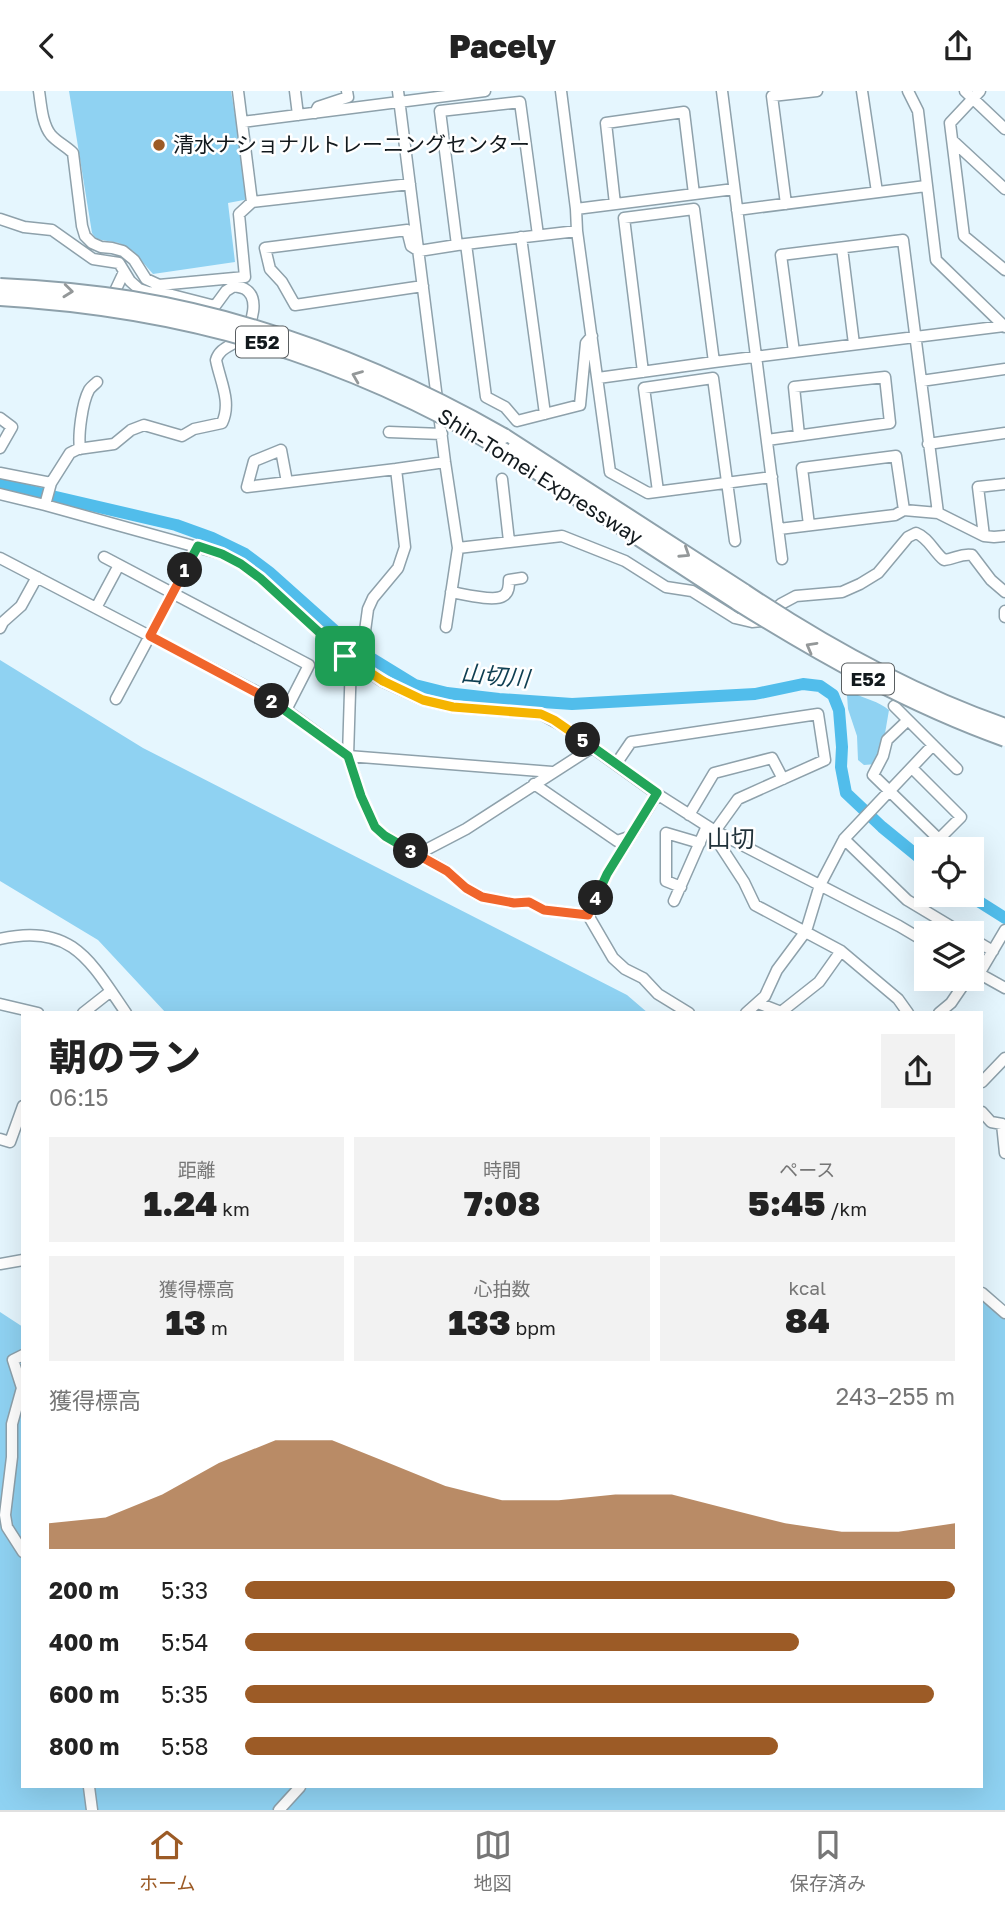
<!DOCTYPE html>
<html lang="ja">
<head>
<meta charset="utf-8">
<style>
  :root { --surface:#fff; --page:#f2f2f2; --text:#222; --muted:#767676; --line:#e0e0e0; --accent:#9c5b26 }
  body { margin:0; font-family:"Golos Text","Noto Sans JP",sans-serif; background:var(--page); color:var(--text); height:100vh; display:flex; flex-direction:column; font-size:26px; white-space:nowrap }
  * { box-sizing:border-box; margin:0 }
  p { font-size:23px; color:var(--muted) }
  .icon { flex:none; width:38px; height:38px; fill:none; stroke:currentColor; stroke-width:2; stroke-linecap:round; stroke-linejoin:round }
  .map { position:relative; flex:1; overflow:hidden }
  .sheet { position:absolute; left:21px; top:920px; width:962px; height:777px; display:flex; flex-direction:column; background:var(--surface); border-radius:0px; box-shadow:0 7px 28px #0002 }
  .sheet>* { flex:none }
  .controls { position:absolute; left:914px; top:746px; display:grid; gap:14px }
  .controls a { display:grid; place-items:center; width:70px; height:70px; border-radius:0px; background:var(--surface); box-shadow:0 7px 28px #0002; font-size:35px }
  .pin { position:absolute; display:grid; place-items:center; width:60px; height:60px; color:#fff; margin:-30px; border-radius:14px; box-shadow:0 4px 10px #0006 }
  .km { position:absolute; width:35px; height:35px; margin:-18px; border-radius:50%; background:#222; color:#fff; font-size:19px; line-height:35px; text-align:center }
  .round { display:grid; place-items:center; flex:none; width:74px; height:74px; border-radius:0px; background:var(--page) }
  .head { display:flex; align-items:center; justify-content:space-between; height:119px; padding:0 28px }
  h1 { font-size:38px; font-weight:800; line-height:52px }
  .stats { display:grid; grid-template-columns:repeat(3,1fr); gap:10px; height:119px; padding:7px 28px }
  .stats div { display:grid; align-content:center; border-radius:0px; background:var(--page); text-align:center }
  .stats b { font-size:35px; font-weight:800 }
  .stats small { font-size:19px; font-weight:400 }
  .stats p { font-size:19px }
  .chart { height:196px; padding:14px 28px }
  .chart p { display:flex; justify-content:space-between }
  .chart svg { width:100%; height:126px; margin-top:7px; fill:var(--accent); opacity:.7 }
  ul { padding:0 28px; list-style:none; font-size:23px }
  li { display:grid; grid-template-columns:112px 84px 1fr; align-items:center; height:52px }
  li i { height:18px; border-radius:9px; background:var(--accent) }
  header { display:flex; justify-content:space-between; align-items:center; height:91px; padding:0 28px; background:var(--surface); font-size:32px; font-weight:800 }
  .menu { display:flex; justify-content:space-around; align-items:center; height:98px; border-top:2px solid var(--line); background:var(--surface); font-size:19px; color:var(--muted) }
  .menu a { display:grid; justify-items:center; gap:4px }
  .menu .active { color:var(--accent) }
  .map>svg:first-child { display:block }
  .green { fill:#8fd2f2 }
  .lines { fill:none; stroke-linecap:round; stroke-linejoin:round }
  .river { stroke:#51bdeb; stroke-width:12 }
  .minor-casing { stroke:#8ea1ab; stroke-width:13 }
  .highway-casing { stroke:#8ea1ab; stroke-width:18 }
  .minor { stroke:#fff; stroke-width:10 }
  .highway { stroke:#fff; stroke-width:14 }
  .highway-bridge-casing { stroke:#8ea1ab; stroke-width:18; stroke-linecap:butt }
  .highway-bridge { stroke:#fff; stroke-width:14 }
  .oneway { stroke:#949899 }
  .split-1-casing { stroke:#fff; stroke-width:14 }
  .split-2-casing { stroke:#fff; stroke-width:14 }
  .split-3-casing { stroke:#fff; stroke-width:14 }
  .split-4-casing { stroke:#fff; stroke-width:14 }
  .split-5-casing { stroke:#fff; stroke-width:14 }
  .split-6-casing { stroke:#fff; stroke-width:14 }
  .split-7-casing { stroke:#fff; stroke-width:14 }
  .split-1 { stroke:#22a559; stroke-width:9 }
  .split-2 { stroke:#f0652b; stroke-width:9 }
  .split-3 { stroke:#22a559; stroke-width:9 }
  .split-4 { stroke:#f0652b; stroke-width:9 }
  .split-5 { stroke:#22a559; stroke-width:9 }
  .split-6 { stroke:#f5b400; stroke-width:9 }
  .split-7 { stroke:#f5b400; stroke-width:9 }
  .poi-dot { fill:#9c5b26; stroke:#fff; stroke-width:2.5 }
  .labels { text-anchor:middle; stroke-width:5; stroke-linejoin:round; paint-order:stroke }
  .shield { fill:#fff; stroke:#595e61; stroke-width:2 }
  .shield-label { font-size:19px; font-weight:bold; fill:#12191d }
  .poi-label { font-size:21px; fill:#12191d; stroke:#fff; text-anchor:start }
  .street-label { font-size:21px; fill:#12191d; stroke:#fff }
  .water-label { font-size:23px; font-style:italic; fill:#0e3e51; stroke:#fff }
  .quarter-label { font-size:24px; fill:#21323a; stroke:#fff }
</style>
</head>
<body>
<header><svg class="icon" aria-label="back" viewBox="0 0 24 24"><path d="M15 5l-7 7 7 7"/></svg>Pacely<svg class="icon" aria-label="share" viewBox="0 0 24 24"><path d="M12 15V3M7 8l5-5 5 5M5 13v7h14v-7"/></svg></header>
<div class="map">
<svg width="1005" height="1719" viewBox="0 0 1005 1719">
  <rect width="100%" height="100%" fill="#e5f6fe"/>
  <path class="green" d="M69,0H231L249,108L228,112L235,171L153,183L133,160L119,152L96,148L92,142Z
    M0,569L143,657L627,904L648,922H166L98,849L0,790Z
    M853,602C866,608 878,610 889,619L882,660L876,673L864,674L858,669L857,645L848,618L847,604Z
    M982,1200L1005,1218V1719H0V1221L23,1236V1696H982Z"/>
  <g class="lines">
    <path class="river" d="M0,393L176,434L212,447L245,463L269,481L353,556L415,594L447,602L499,608L572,613L755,603L803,593L820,595L833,604L839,619L842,656L841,676L846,702L882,736L926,772
      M967,803L1005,827"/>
    <defs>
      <path id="minor" d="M39,0C41,13 42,33 51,44C57,51 66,55 73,62L82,135L85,145L92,152L101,156L112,157L123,160L134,169L146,188L159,194L245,186L239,123L252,111L410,93
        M238,0L252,111
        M295,0L298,24
        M398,0L445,371L458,457L446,536
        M561,0L576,118L577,140L610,381L648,402L772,386
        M722,0L782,468
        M862,0L877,101
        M908,0L918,20L936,169L1005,236
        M965,0L1005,38
        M980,0L950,32L964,145L1005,179
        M315,22L318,16L348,6L347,0
        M242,31L485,0
        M953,50L1005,98
        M615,113L606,32L684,21L694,103
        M786,113L772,5L817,0
        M576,118L734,98
        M737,119L926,95
        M0,128L24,136L52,139L93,168L119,172L130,190L139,198L148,201L172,204L215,215L226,200L234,195
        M521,146L545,323
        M466,153L486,306L505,316L517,330L580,314L586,252L592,245
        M457,154L440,20L520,11L538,144
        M842,157L854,253
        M423,195L295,214L282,191L270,178L265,157L407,139L411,155L419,160L457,154L577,140
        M116,198L124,181
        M794,261L781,164L903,149L938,422
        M643,281L624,127L694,118L714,271
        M598,287L714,271L1004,235
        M921,290L1005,278
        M0,327L12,336L0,357
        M389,341L442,343
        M767,349L890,332L885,286L794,296L799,344
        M928,353L1005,342
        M80,358C78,344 82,312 89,299C91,296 95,293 97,291
        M0,382L51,392
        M502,388L509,450
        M287,391L281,359L254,370L247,396L396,378
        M658,400L644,297L713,287L735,450
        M0,403L45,414L222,463L241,473L260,487L351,569L382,590L423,609L453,616L541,623L561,634L657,703L715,740L899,835L926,851
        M45,414L51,392L70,362L78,358L114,353L131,339L144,334L182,345L194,338L222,332C232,311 220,290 216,269C220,255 235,255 244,244C252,232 260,207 245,198C242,196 238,196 234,195V187
        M809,434L802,377L896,365L904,419
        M779,438L895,424L904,419L938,422L984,445L994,446L1005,445
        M984,445L978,396L1005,393
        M458,457L562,445L625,470L666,496L692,500L735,527L752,531L762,530L781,513L796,505L842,501L860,493L878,482L908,446L916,442C929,447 933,460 944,469C955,468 961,462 972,464L991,489L1005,501
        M104,466L309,574L286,619
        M0,467L257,601L286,619L348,665L552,681
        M451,501C463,503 494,511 503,505C509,502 509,495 509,489L522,487
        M96,517L119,474
        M1005,520V526
        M0,537L3,531L21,515L37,486
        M345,565L358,551L365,540L368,518L373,507L398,477L405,456L396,378L445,371
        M351,569L348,665L361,705L375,736L385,745L447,780L466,797L482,806L514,812L529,811L544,819L588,824
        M116,608L198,455
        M894,615L957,678
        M908,629L887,649L883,665L873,684L949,758
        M616,673L631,651L818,623L825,669L738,708L715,740L714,745L744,791L755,814L841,860L898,908L908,922
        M912,677L961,726L939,748
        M534,693L617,750L629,746
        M689,724L714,682L772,667L783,688
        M844,748L907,809L962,842
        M418,763L466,738L593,656
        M681,796L666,790V742L700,752
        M674,810L707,735
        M588,824L613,867L625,878L643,887L658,903L689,922
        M588,824L607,783L657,703
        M971,847L993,860
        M0,848C72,831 91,871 126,922
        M971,878L1005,897
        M979,883L1005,839
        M758,912L781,921L819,891L841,860
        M0,913L38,922
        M83,922L111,900
        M746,922L765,905L777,879L806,840L820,794L844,748L933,654
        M939,922L951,912L968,887
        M982,991L1005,967
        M982,1021L991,1031L1002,1033L1005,1062
        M0,1048L10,1051L23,1015
        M0,1173L23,1169
        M982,1202L1005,1222
        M23,1264L13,1269L22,1297L12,1333V1366L5,1424L7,1436L23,1461
        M89,1696L92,1719
        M279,1719L300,1696"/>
      <path id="highway" d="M504,345L745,501
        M505,360L738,512"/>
    </defs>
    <use href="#minor" class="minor-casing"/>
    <use href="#highway" class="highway-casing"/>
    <use href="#minor" class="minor"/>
    <use href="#highway" class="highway"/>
    <defs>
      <path id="highway-bridge" d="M0,195C44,197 88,201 132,208C264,230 388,279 504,345
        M0,207C187,218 344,265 505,360
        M745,501C826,555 913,603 1005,635
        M738,512C823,565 910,614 1005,648"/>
    </defs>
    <use href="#highway-bridge" class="highway-bridge-casing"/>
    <use href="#highway-bridge" class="highway-bridge"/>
  </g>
  <defs><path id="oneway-chevron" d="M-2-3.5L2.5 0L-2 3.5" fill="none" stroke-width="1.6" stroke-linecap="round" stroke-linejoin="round" transform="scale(1.75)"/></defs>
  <g class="oneway">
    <use href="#oneway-chevron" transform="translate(68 200) rotate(6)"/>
    <use href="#oneway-chevron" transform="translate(357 285) rotate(-158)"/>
    <use href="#oneway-chevron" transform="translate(685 462) rotate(33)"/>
    <use href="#oneway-chevron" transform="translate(811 556) rotate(-151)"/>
  </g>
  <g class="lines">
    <defs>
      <path id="split-1" d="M185,479L198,455L222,463L241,473L260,487L345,565"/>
      <path id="split-2" d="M185,479L150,545L272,610"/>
      <path id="split-3" d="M272,610L348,665L361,705L375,736L385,745L411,760"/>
      <path id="split-4" d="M411,760L447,780L466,797L482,806L514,812L529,811L544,819L588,824L596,807"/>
      <path id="split-5" d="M583,649L657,702L607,783L596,807"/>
      <path id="split-6" d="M383,590L423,609L453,616L541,623L554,629L583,649"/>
      <path id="split-7" d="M345,565L383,590"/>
    </defs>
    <use href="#split-1" class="split-1-casing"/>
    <use href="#split-2" class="split-2-casing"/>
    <use href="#split-3" class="split-3-casing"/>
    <use href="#split-4" class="split-4-casing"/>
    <use href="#split-5" class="split-5-casing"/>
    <use href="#split-6" class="split-6-casing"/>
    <use href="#split-7" class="split-7-casing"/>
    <use href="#split-1" class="split-1"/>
    <use href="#split-2" class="split-2"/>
    <use href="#split-3" class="split-3"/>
    <use href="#split-4" class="split-4"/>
    <use href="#split-5" class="split-5"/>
    <use href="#split-6" class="split-6"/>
    <use href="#split-7" class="split-7"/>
  </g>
  <circle class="poi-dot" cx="159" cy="54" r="7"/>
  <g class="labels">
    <g class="shield">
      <rect x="236" y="235.5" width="52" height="31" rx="5"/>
      <rect x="842" y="572.5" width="52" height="31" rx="5"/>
    </g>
    <g class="shield-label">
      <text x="262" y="258">E52</text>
      <text x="868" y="595">E52</text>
    </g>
    <g class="poi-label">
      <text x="173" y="61">清水ナショナルトレーニングセンター</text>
    </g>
    <g class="street-label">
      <text transform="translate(540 386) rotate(32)" y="7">Shin-Tomei Expressway</text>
    </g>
    <g class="water-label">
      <text transform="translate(495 585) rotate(5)" y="8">山切川</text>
    </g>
    <g class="quarter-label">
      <text x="731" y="756">山切</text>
    </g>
  </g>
</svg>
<div class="controls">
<a><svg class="icon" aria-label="locate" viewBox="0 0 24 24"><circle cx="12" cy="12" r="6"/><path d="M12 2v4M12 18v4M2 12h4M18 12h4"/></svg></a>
<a><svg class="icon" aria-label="layers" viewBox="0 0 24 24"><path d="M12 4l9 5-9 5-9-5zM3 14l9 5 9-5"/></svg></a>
</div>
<div class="pin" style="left:345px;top:565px;background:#1e9e55"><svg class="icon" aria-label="arrive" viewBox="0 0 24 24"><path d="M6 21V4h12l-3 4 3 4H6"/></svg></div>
<b class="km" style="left:185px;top:479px">1</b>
<b class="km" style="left:272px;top:610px">2</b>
<b class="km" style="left:411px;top:760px">3</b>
<b class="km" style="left:596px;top:807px">4</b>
<b class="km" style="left:583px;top:649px">5</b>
<section class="sheet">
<div class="head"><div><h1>朝のラン</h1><p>06:15</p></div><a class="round"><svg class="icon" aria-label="share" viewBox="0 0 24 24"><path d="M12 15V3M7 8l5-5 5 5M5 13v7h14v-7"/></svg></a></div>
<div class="stats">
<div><p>距離</p><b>1.24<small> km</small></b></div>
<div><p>時間</p><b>7:08</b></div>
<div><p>ペース</p><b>5:45<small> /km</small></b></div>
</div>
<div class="stats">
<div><p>獲得標高</p><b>13<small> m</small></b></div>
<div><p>心拍数</p><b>133<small> bpm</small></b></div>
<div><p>kcal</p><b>84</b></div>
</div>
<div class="chart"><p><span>獲得標高</span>243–255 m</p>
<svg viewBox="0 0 160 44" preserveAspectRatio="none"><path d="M0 44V35L10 33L20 25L30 14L40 6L50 6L60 14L70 22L80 27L90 27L100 25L110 25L120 30L130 35L140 38L150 38L160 35V44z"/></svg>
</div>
<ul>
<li><b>200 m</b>5:33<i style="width:100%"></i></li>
<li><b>400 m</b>5:54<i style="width:78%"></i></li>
<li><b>600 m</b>5:35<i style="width:97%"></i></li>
<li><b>800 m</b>5:58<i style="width:75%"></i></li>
</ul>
</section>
</div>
<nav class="menu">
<a class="active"><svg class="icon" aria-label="home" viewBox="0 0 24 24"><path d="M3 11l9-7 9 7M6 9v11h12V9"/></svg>ホーム</a>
<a><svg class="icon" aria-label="map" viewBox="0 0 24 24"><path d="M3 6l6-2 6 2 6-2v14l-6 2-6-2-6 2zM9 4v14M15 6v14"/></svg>地図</a>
<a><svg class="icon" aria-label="saved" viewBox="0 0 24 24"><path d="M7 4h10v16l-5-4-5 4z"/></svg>保存済み</a>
</nav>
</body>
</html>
